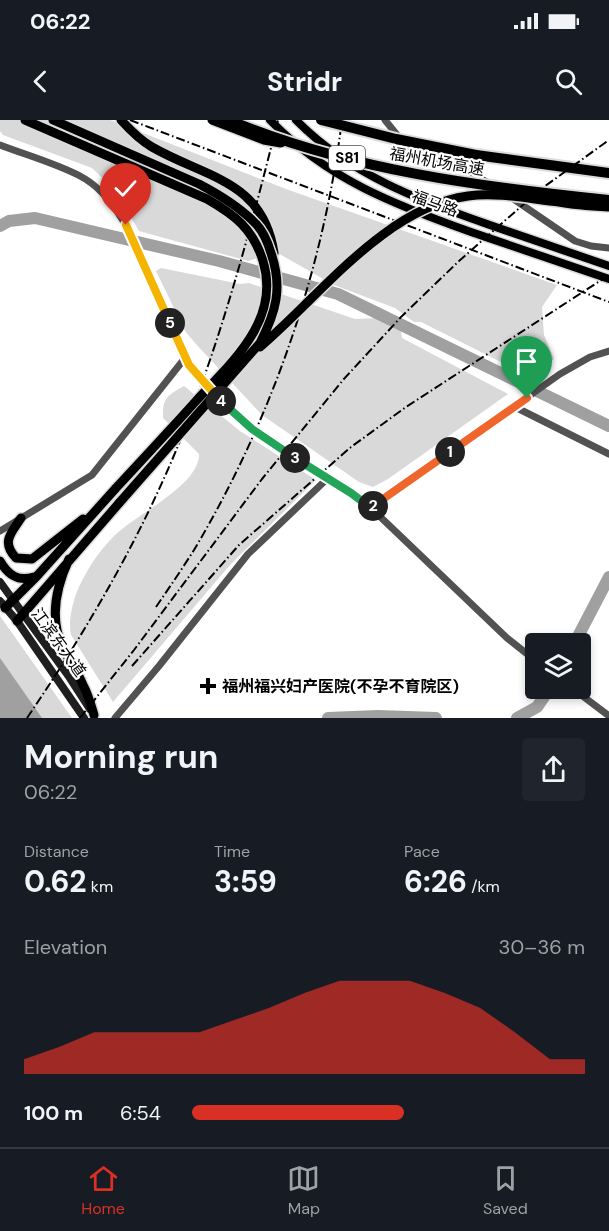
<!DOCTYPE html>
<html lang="en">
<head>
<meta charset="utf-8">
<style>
  :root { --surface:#171b24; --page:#20242c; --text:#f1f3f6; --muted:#9ea1a6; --line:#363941; --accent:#d93025 }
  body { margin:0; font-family:"DM Sans","Noto Sans SC",sans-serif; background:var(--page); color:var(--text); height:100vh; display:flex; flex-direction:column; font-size:22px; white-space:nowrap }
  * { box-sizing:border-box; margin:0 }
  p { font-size:20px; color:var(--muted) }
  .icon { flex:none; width:33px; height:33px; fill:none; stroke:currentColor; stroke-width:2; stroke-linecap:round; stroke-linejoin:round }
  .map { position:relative; height:598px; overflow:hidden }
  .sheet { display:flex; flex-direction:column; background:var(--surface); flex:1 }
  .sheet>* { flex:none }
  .tools { position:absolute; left:525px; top:513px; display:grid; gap:12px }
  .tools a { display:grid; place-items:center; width:66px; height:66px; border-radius:6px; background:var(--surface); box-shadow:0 3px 9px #0003; font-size:30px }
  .pin { position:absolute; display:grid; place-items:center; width:51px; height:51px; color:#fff; margin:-62px -26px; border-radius:50% 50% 50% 0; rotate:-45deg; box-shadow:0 0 6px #0007 }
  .pin .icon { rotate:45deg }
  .km { position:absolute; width:30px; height:30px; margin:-15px; border-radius:50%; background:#222; color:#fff; font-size:16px; line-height:30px; text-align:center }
  .round { display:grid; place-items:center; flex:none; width:63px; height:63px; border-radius:6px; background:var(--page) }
  .headline { display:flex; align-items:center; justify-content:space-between; height:102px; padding:0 24px }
  h1 { font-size:33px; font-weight:700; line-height:45px }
  .metrics { display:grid; grid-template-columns:repeat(3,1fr); gap:9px; height:102px; padding:6px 24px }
  .metrics div { display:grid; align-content:center }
  .metrics b { font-size:30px; font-weight:700 }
  .metrics small { font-size:16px; font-weight:400 }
  .metrics p { font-size:16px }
  .chart { height:168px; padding:12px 24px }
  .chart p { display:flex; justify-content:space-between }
  .chart svg { width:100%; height:108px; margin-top:6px; fill:var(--accent); opacity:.7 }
  ul { padding:0 24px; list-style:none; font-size:20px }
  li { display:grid; grid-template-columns:96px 72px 1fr; align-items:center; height:45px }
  li i { height:15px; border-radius:8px; background:var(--accent) }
  .status { display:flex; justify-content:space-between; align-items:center; height:42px; padding:0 30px; background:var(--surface); direction:ltr }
  .status svg { height:16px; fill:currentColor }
  header { display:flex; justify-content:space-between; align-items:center; height:78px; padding:0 24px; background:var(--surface); font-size:27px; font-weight:700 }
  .tab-bar { display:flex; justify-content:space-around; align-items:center; height:84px; border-top:2px solid var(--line); background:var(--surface); font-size:16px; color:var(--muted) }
  .tab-bar a { display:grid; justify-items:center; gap:3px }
  .tab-bar .active { color:var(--accent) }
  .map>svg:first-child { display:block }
  .green { fill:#d9d9d9 }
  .water { fill:#a0a0a0 }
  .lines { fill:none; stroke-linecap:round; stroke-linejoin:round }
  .river { stroke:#a0a0a0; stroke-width:12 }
  .primary-casing { stroke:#dbdbdb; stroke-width:11 }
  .trunk-casing { stroke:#dbdbdb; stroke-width:12 }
  .motorway-casing { stroke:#dbdbdb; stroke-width:14 }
  .tertiary { stroke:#525252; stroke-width:7 }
  .secondary { stroke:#1f1f1f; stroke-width:8 }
  .primary { stroke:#000; stroke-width:8 }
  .trunk { stroke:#000; stroke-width:9 }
  .motorway { stroke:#000; stroke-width:10 }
  .rail { stroke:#000; stroke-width:2; stroke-dasharray:9 3 1.5 3; stroke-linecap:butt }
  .trunk-bridge-casing { stroke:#dbdbdb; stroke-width:12; stroke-linecap:butt }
  .motorway-bridge-casing { stroke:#dbdbdb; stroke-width:14; stroke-linecap:butt }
  .trunk-bridge { stroke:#000; stroke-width:9 }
  .motorway-bridge { stroke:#000; stroke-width:10 }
  .split-1-casing { stroke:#fff; stroke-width:12 }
  .split-2-casing { stroke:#fff; stroke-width:12 }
  .split-3-casing { stroke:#fff; stroke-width:12 }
  .split-4-casing { stroke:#fff; stroke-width:12 }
  .split-5-casing { stroke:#fff; stroke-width:12 }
  .split-6-casing { stroke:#fff; stroke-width:12 }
  .split-1 { stroke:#f0652b; stroke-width:8 }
  .split-2 { stroke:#f0652b; stroke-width:8 }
  .split-3 { stroke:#22a559; stroke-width:8 }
  .split-4 { stroke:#22a559; stroke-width:8 }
  .split-5 { stroke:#f5b400; stroke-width:8 }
  .split-6 { stroke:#f5b400; stroke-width:8 }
  .poi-dot { fill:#000; stroke:#fff; stroke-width:2 }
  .labels { text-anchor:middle; stroke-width:4.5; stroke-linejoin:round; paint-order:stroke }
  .shield { fill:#fff; stroke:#4c4c4c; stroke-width:1.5 }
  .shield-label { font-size:15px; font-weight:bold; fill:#000 }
  .street-label { font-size:16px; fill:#000; stroke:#fff }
  .poi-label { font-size:16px; font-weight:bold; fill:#000; stroke:#fff; text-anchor:start }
</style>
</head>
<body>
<div class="status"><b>06:22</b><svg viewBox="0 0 49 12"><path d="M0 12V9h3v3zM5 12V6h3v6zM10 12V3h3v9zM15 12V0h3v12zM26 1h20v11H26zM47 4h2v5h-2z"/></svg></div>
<header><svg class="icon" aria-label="back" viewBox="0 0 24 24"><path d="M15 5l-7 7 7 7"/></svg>Stridr<svg class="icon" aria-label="search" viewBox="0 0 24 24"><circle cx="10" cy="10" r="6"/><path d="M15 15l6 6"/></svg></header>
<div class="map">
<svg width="609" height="598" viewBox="0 0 609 598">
  <rect width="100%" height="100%" fill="#fff"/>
  <path class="green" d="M0,0H110L286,69L557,165L542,187L544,215L554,239L533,258L421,202H414L395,188L334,165L276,132L248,141L139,111L116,71L92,48L3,15L0,11Z
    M161,148L240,164L249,163L355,199L378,198L401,211L402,218L508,274L388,359L373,367L359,362L262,295L195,223L185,211L156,151Z
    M184,266L240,311L316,360L230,445L113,582L71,515C68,501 72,487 76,474C85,452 98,432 114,416C135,395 200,365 199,334L163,298C162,278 168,275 184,266Z
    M0,496L10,510L72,598H0Z"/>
  <path class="water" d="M0,538L42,598H0Z"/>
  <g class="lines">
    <path class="river" d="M0,106L9,101L35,98L219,141L338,174L609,306
      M574,524L609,457
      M328,598L378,596L436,598
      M517,598L537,587L550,568"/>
    <defs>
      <path id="primary" d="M270,0C327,59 395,85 471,112C517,128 563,143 609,159
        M296,0C349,54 418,80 487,104C528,118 568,132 609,146"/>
      <path id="trunk" d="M121,0C130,10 140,20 152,27C206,58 263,60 274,133
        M21,398C11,413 1,422 16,438L32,439L83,399
        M69,439C56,467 49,499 63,528C69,541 78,552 83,565C88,574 91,585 94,595
        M0,441C8,455 18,462 34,457
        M5,488L37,456L116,368
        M17,501L120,382"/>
      <path id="motorway" d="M476,35L609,53"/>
    </defs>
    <use href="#primary" class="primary-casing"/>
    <use href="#trunk" class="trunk-casing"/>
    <use href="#motorway" class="motorway-casing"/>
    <path class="tertiary" d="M385,0L410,31L420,37L466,50L490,64
      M0,25C26,35 55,43 80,56C123,78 142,142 161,184C170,204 177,228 190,246C212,275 241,303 272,324C304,346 340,363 371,388L507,518L536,541
      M509,76L575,121L591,126L609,128
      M515,287L609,334
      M371,388L560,254L590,237L609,231
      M0,411L92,355L185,238
      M572,568L609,596
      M115,598L159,546L248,434L328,358"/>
    <path class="secondary" d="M0,462L70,558L90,589
      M0,481L17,501L84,598"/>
    <use href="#primary" class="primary"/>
    <use href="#trunk" class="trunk"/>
    <use href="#motorway" class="motorway"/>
    <path class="rail" d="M130,0L609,182
      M156,487C169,468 182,449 194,430C272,299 323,151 342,0
      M132,546L239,425L351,327L406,287L609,155
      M27,598C87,510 140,419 180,321C222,217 251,108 278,0
      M80,598L134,530L262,359L343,260L401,197L459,141L541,69L609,20"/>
    <defs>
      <path id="trunk-bridge" d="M25,0L207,79C235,95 253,109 263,141C281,200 232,242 196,281C170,310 143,339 116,368
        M53,0L199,64C220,75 240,87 256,104C264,112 268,123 271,133C283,168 276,192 260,223L120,382
        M212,0L264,20L281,23
        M260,227C320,176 386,87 468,76C497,72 530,79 559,82C575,85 592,86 609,87"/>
      <path id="motorway-bridge" d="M229,0C349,50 481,67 609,80
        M321,0L396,19L476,35"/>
    </defs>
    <use href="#trunk-bridge" class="trunk-bridge-casing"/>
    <use href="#motorway-bridge" class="motorway-bridge-casing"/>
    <use href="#trunk-bridge" class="trunk-bridge"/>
    <use href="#motorway-bridge" class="motorway-bridge"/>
  </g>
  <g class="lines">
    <defs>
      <path id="split-1" d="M450,332L527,278"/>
      <path id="split-2" d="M373,386L450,332"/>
      <path id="split-3" d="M295,338L351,373L371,388L373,386"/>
      <path id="split-4" d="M221,281L252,309L295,338"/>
      <path id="split-5" d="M170,203L189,245L221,281"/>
      <path id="split-6" d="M126,105L170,203"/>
    </defs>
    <use href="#split-1" class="split-1-casing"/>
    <use href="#split-2" class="split-2-casing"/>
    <use href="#split-3" class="split-3-casing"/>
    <use href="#split-4" class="split-4-casing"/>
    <use href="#split-5" class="split-5-casing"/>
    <use href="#split-6" class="split-6-casing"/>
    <use href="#split-1" class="split-1"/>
    <use href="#split-2" class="split-2"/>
    <use href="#split-3" class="split-3"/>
    <use href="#split-4" class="split-4"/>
    <use href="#split-5" class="split-5"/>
    <use href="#split-6" class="split-6"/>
  </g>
  <path class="poi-dot" d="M205 557h6v6h6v6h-6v6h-6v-6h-6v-6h6z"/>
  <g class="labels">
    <rect class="shield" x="329" y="26" width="36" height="24" rx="4.5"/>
    <g class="shield-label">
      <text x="347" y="43">S81</text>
    </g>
    <g class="street-label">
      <text transform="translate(437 41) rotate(10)" y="6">福州机场高速</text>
      <text transform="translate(435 83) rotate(20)" y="6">福马路</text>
      <text transform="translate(59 522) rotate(54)" y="6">江滨东大道</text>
    </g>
    <g class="poi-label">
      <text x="222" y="572">福州福兴妇产医院(不孕不育院区)</text>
    </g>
  </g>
</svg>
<div class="tools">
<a><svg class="icon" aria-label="layers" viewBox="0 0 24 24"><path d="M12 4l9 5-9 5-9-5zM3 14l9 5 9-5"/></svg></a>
</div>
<div class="pin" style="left:527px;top:278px;background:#1e9e55"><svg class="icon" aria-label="arrive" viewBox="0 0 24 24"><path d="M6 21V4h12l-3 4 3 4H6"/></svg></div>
<div class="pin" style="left:126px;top:105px;background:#d93025"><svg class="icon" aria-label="check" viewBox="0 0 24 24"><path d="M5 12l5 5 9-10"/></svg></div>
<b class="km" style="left:450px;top:332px">1</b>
<b class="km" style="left:373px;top:386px">2</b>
<b class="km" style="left:295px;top:338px">3</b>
<b class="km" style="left:221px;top:281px">4</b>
<b class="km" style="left:170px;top:203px">5</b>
</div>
<section class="sheet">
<div class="headline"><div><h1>Morning run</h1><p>06:22</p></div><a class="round"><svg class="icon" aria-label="share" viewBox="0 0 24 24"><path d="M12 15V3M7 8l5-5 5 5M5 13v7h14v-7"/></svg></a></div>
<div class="metrics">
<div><p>Distance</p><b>0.62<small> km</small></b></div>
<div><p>Time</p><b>3:59</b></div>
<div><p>Pace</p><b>6:26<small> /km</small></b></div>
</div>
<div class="chart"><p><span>Elevation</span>30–36 m</p>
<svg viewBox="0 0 160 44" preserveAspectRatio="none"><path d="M0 44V38L10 33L20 27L30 27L40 27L50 27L60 22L70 17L80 11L90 6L100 6L110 6L120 11L130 17L140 27L150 38L160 38V44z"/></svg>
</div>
<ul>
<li><b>100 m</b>6:54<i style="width:54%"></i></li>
</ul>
</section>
<nav class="tab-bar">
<a class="active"><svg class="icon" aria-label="home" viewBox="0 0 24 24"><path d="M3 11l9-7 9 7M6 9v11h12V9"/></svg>Home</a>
<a><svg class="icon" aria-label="map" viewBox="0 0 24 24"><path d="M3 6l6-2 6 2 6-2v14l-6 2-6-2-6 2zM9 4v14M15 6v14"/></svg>Map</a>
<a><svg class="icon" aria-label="saved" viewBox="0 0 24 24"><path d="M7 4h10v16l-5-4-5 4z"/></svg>Saved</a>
</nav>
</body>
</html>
